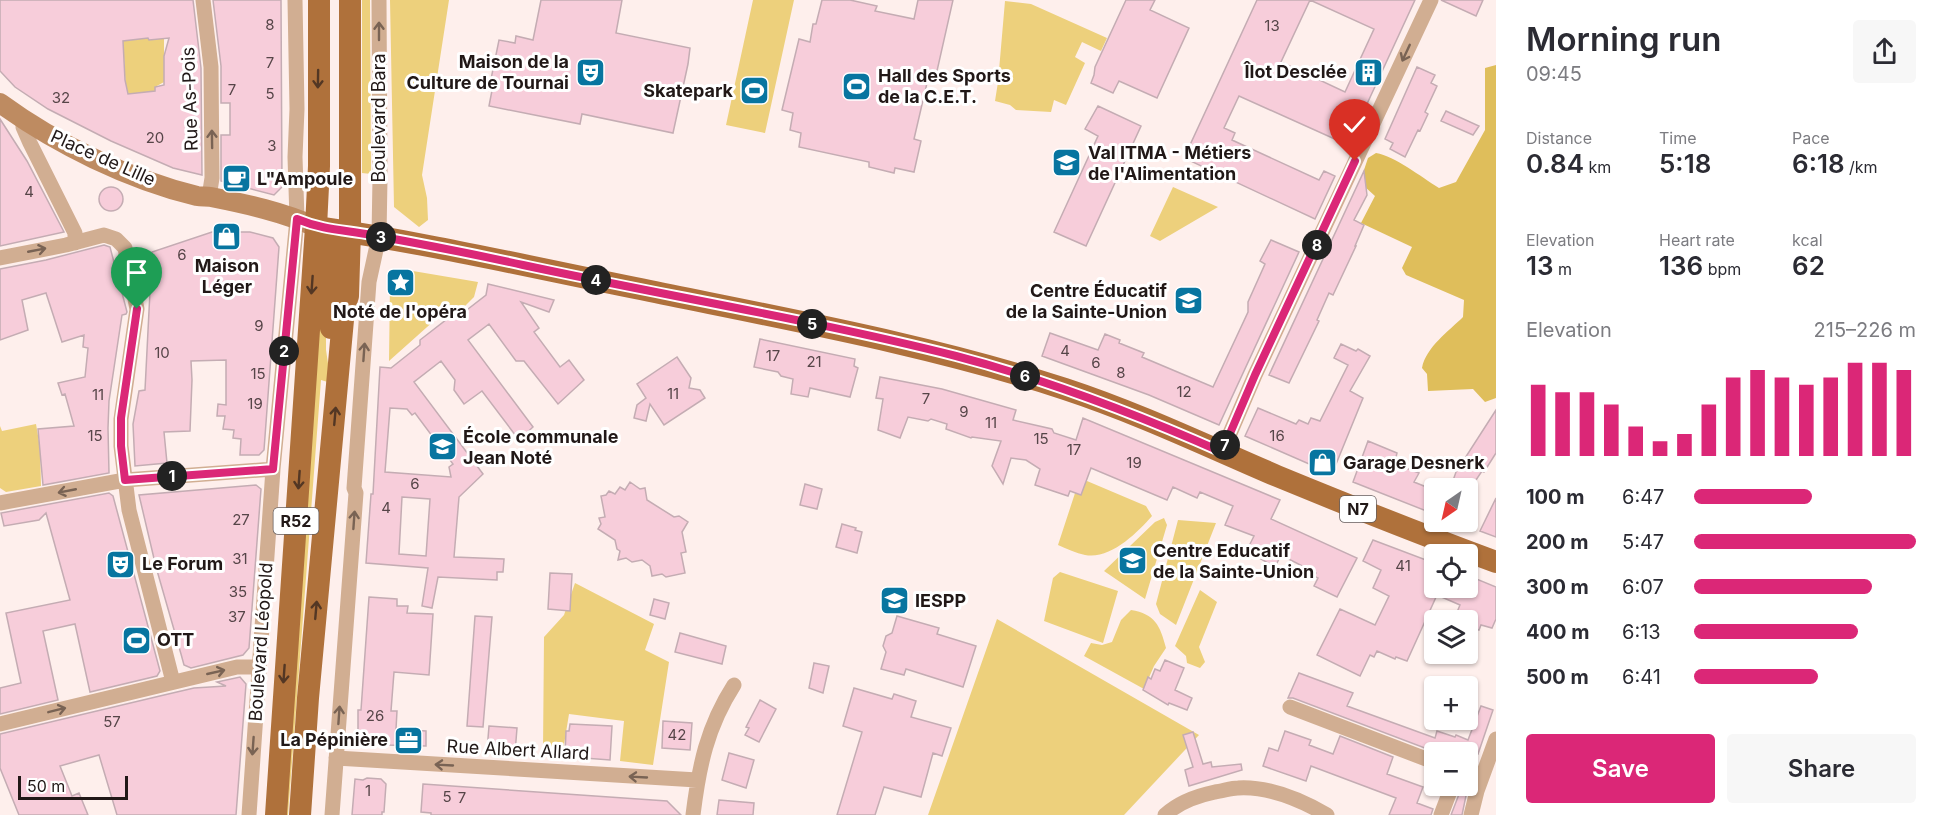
<!DOCTYPE html>
<html lang="en">
<head>
<meta charset="utf-8">
<style>
  :root { --surface:#fff; --page:#f7f7f7; --text:#2b2b33; --muted:#7c7c81; --accent:#db2777 }
  body { margin:0; font-family:Inter,sans-serif; background:var(--page); color:var(--text); height:100vh; display:flex; flex-direction:column; font-size:22px; white-space:nowrap }
  * { box-sizing:border-box; margin:0 }
  p { font-size:20px; color:var(--muted) }
  .icon { flex:none; width:33px; height:33px; fill:none; stroke:currentColor; stroke-width:2; stroke-linecap:round; stroke-linejoin:round }
  .map { position:relative; flex:1; overflow:hidden }
  .drawer { display:flex; flex-direction:column; background:var(--surface); width:450px }
  .drawer>* { flex:none }
  .needle { width:39px; rotate:214deg }
  .fabs { position:absolute; left:1424px; top:478px; display:grid; gap:12px }
  .fabs a { display:grid; place-items:center; width:54px; height:54px; border-radius:6px; background:var(--surface); box-shadow:0 2px 4px #0004; font-size:30px }
  .scale { position:absolute; left:18px; bottom:15px; width:110px; box-sizing:border-box; padding-left:6px; border:3px solid #211817; border-top:0; font-size:16px; line-height:21px; white-space:nowrap; color:#211817; -webkit-text-stroke:4px #fff; paint-order:stroke }
  .pin { position:absolute; display:grid; place-items:center; width:51px; height:51px; color:#fff; margin:-62px -26px; border-radius:50% 50% 50% 0; rotate:-45deg; box-shadow:0 0 6px #0007 }
  .pin .icon { rotate:45deg }
  .km { position:absolute; width:30px; height:30px; margin:-15px; border-radius:50%; background:#222; color:#fff; font-size:16px; line-height:30px; text-align:center }
  .round { display:grid; place-items:center; flex:none; width:63px; height:63px; border-radius:6px; background:var(--page) }
  .headline { display:flex; align-items:center; justify-content:space-between; height:102px; padding:0 30px }
  h1 { font-size:33px; font-weight:600; line-height:45px }
  .figures { display:grid; grid-template-columns:repeat(3,1fr); gap:9px; height:102px; padding:6px 30px }
  .figures div { display:grid; align-content:center }
  .figures b { font-size:26px; font-weight:600 }
  .figures small { font-size:16px; font-weight:400 }
  .figures p { font-size:16px }
  .chart { height:168px; padding:12px 30px }
  .chart p { display:flex; justify-content:space-between }
  .chart svg { width:100%; height:108px; margin-top:6px; stroke:var(--accent); stroke-width:6 }
  .cta { display:flex; gap:12px; margin-top:auto; padding:12px 30px }
  .cta a { flex:1; height:69px; border-radius:6px; background:var(--accent); color:#fff; font-size:24px; font-weight:600; line-height:69px; text-align:center }
  .cta a+a { background:var(--page); color:var(--text) }
  ul { padding:0 30px; list-style:none; font-size:20px }
  li { display:grid; grid-template-columns:96px 72px 1fr; align-items:center; height:45px }
  li i { height:15px; border-radius:8px; background:var(--accent) }
  main { display:flex; flex:1; min-height:0 }
  .map>svg:first-child { display:block }
  .green { fill:#edd07c }
  .forest { fill:#dfbe5b }
  .building { fill:#f7cdda; stroke:#c4acb3; stroke-width:1.5; fill-rule:evenodd }
  .lines { fill:none; stroke-linecap:round; stroke-linejoin:round }
  .street { stroke:#d1ae92; stroke-width:15 }
  .secondary { stroke:#be8b61; stroke-width:20 }
  .primary { stroke:#af713b; stroke-width:22 }
  .oneway { stroke:#796354 }
  .oneway2 { stroke:#533724 }
  .route-casing { stroke:#fff; stroke-width:12 }
  .route { stroke:#db2777; stroke-width:8 }
  .labels { text-anchor:middle; stroke-width:6; stroke-linejoin:round; paint-order:stroke }
  .number-label { font-size:15px; fill:#564548 }
  .shield { fill:#fff; stroke:#645d5d; stroke-width:1.5 }
  .shield-label { font-size:16px; font-weight:bold; fill:#211817 }
  .poi-label { font-size:18px; font-weight:bold; fill:#211817; stroke:#fff; text-anchor:start }
  .street-label { font-size:18px; fill:#211817; stroke:#fff }
</style>
</head>
<body>
<main>
<div class="map">
<svg width="1496" height="815" viewBox="0 0 1496 815">
  <rect width="100%" height="100%" fill="#feefec"/>
  <path class="green" d="M362,0H370L371,174L362,173Z
    M390,0H449L422,175L427,198L428,220L419,227L394,207Z
    M753,0H794L765,133L726,125Z
    M1005,1L1031,4L1107,38L1101,51L1082,42L1075,57L1085,63L1066,105L1054,100L1051,112L1016,110L1010,105L995,101L998,82Z
    M148,38L149,40L164,38V82L155,87V110L129,101L128,91H126L123,41Z
    M1173,187L1218,207L1160,241L1150,236Z
    M407,270L478,282L474,297L457,314L445,311L389,361L390,284Z
    M320,295L326,314V350L331,383L321,380L288,815H281Z
    M36,424L40,447L41,486L6,492L0,488V426L2,431Z
    M1087,481L1146,506L1152,516C1137,533 1110,560 1085,555C1076,553 1067,549 1058,545L1078,484Z
    M1164,518L1167,525L1145,599L1104,571L1155,522Z
    M1178,520L1216,523L1176,625L1160,614L1156,604Z
    M1060,572L1118,591L1103,643L1044,621L1053,578Z
    M575,583L654,624L645,650L669,662L653,765L620,761L624,721L569,714L562,757L543,750L544,637L564,615Z
    M1200,590L1217,602L1199,647L1205,662L1200,668L1187,663L1186,656L1175,646Z
    M1131,610C1155,614 1160,625 1166,648L1154,666L1144,689L1084,656L1091,643L1102,645L1112,642L1121,620Z
    M997,619L1199,735L1124,815H928Z"/>
  <path class="forest" d="M1496,65V398L1485,402L1473,389L1428,391L1427,374L1422,368C1426,347 1449,331 1463,317L1464,300L1406,275L1402,268L1412,247L1361,223L1375,196L1364,186L1361,179L1368,158L1376,153C1395,156 1421,177 1439,188L1456,182L1485,130V68Z"/>
  <path class="building" d="M0,0H193L201,68L202,175L173,168L111,141L48,109L15,87L0,71ZM148,38L149,40L169,38L164,56V85L155,87V91L128,94L125,80L123,41Z
    M213,0H281L282,187L274,195L221,181V135H230V103H221V66Z
    M541,0H622L616,33L690,48L688,64L673,133L582,114L580,124L489,106L494,80L491,79L499,40L515,43L516,36L533,40Z
    M822,0H850L877,6L875,11L914,19L918,0H953L937,71L930,70L914,139L921,141L914,172L895,168L894,173L869,167V162L799,147L801,133L790,130L793,113L782,110L799,39L810,42L813,24H816Z
    M1126,0H1155L1150,10L1189,28L1157,98L1119,81L1113,93L1091,83L1094,75L1095,67Z
    M1257,0H1310L1281,62L1345,92L1374,29L1310,0H1415L1348,145L1239,96L1224,128L1235,133L1232,140L1319,180L1324,171L1335,176L1315,219L1184,158Z
    M1441,0H1483L1476,16Z
    M1417,67L1435,75L1431,83L1437,86L1425,112L1428,114L1420,131L1418,130L1405,157L1390,149L1393,143L1385,139Z
    M1098,106L1141,126L1086,246L1054,232L1098,136L1085,129Z
    M1446,111L1479,126L1473,135L1441,121Z
    M0,119L27,161L64,232L0,246Z
    M1364,171L1367,195L1354,220L1364,225L1355,246H1356L1333,295L1329,293L1317,320L1319,321L1289,383L1269,375Z
    M99 199a12 12 0 1 1 24 0a12 12 0 1 1-24 0Z
    M212,232H250L273,238L279,247L264,450L259,455H240L241,439L233,438L234,430L223,429L225,416H217L218,404L226,405V360L191,361L192,380L190,431L164,432L167,463L135,466L133,424L139,391L145,390L152,252Z
    M1271,240L1299,252L1219,425L1149,395L1042,356L1050,333L1098,350L1105,334L1120,340L1119,343L1144,353L1142,357L1213,387L1248,312V302L1265,264L1260,261Z
    M104,245L110,247L127,312L126,314L122,315L109,401L108,428L109,473L43,485L38,429L74,426L65,394L62,395L58,383L85,377L88,348L83,347L84,335L62,342L46,293L22,300L28,330L0,340V269L46,260Z
    M488,284L554,300L549,312L521,302L539,328L534,332L560,367L569,360L584,380L558,404L524,361H516L489,324L468,340L533,427L519,440L482,391L464,404L454,390L455,380L441,361L414,382L483,474L459,497L454,557L504,559L503,572H497V580L438,577L432,608L422,606L428,568L366,563L371,494H373L380,367L391,368L420,345V340L447,319L448,314L459,316L486,295ZM390,408L407,409L412,415L415,413L453,464L449,467L451,477L385,472ZM402,497L430,499L426,556L399,554Z
    M760,339L855,359L854,366L858,368L850,397L810,388L808,397L791,394L793,379L781,376L778,372L754,367Z
    M1341,344L1356,351L1358,349L1370,356L1350,391L1363,398L1332,474L1245,436L1258,408L1296,424L1299,420L1308,424L1311,418L1320,421L1348,365L1334,358Z
    M677,357L691,378L689,388L700,390L705,398L664,425L650,404L646,421L634,418L637,405L646,398L637,384Z
    M880,377L942,389L1016,410L1013,420L1052,429L1054,433L1076,440L1083,418L1280,500L1271,519L1357,558L1337,597L1314,586L1318,578L1314,576L1316,573L1281,555L1275,567L1254,555L1257,549L1249,546L1254,536L1225,525L1233,506L1200,492L1197,498L1173,487L1167,500L1091,468L1081,495L1070,491L1068,496L1035,485L1040,469L1026,460L1011,458L1003,484L992,466L1001,441L972,437L971,438L946,429L947,424L931,419L928,421L908,417L900,438L878,430L883,399L876,398Z
    M1496,410V453L1484,472L1482,471L1470,489H1450L1456,472Z
    M1368,441L1397,453L1396,457L1398,458L1395,464L1419,473L1414,482L1434,490V514L1353,482Z
    M630,482L640,489L645,488L647,500L674,517L679,516L688,522L682,532L686,552L681,553L685,573L666,577L662,574L652,576L650,566L642,560L632,562L626,558L618,560L620,551L617,549L615,540L598,529L601,524L599,518L605,517L601,496L606,495L609,491L615,494L620,487L625,490Z
    M805,484L822,489L817,509L800,505Z
    M256,485L261,489L249,648L243,655L191,668L184,665L181,654L156,567L139,495Z
    M109,493L113,496L160,671L157,676L90,692L75,624L43,631L58,700L0,714V688L21,683L6,613L70,600L46,513L39,520L4,526L1,513Z
    M1496,498V537L1480,531Z
    M842,524L856,528L855,530L862,532L857,553L836,547Z
    M1373,540L1434,563V588H1467V575L1496,587V619L1492,628L1481,625L1479,630L1467,627L1469,623L1467,621L1455,617L1460,605L1437,595L1407,661L1396,657L1395,659L1377,651L1374,657L1370,655L1360,676L1317,655L1340,609L1375,625L1389,596L1373,588L1381,570L1363,561Z
    M550,573L572,574L570,611L548,609Z
    M369,597L397,599V606H408L407,613L433,614L429,675L394,672L391,711H397L396,729L426,731V746L386,745L358,742V710H361Z
    M654,599L669,603L665,619L650,615Z
    M475,616L492,617L483,727L467,726Z
    M897,616L939,628L937,634L976,646L963,687L906,669L904,675L881,669L886,652L883,646L886,636L892,633Z
    M680,633L726,646L722,664L675,652Z
    M1165,660L1184,668L1175,690L1192,698L1187,710L1169,703L1168,705L1143,690L1148,677L1151,679L1155,669L1160,671Z
    M814,663L829,666L823,693L809,688Z
    M1299,673L1353,693L1347,706L1435,738L1437,731L1455,737L1456,735L1468,740L1481,706L1493,710L1478,754L1470,751V753H1438L1293,698H1288Z
    M240,677L246,684L236,815H117L99,755L60,766L72,796L79,793L88,815H19L0,768V734L164,695L194,688L226,686L217,682Z
    M854,688L892,699L894,694L916,701L911,717L951,728L942,756L933,753L921,797L884,787L875,815H837L862,732L843,726Z
    M760,700L776,709L759,742L745,735L749,728L746,727Z
    M663,721L692,723L690,750L662,748Z
    M570,724L612,726L610,760L571,757L565,755L566,731H569Z
    M489,726L517,728L515,753L487,751Z
    M1285,731L1311,740L1309,745L1333,754L1340,736L1393,757L1387,774L1423,787L1417,803L1433,809L1431,815H1389L1396,798L1311,766L1306,781L1263,766L1269,748L1278,751Z
    M1193,732L1203,764L1211,762L1212,767L1241,764L1242,770L1189,786L1185,770L1193,767L1183,735Z
    M729,753L754,760L746,788L722,780Z
    M367,778L381,779L386,784L384,812H382V815H352L355,779L363,780Z
    M423,784L667,801L681,815H431V813L421,812Z
    M1461,789L1467,791L1462,815H1451Z
    M719,800L754,803L753,815H717Z"/>
  <g class="lines">
    <path class="street" d="M203,0L211,67L212,178L209,197
      M23,119V127L30,143L75,233V243
      M0,258L66,245L104,235L116,239L125,248L137,309L121,419V446L129,510L173,682
      M1222,452L1255,375L1431,0
      M0,503L125,480L273,469
      M1290,707L1434,762
      M0,724L237,667H259
      M336,758L697,780
      M249,815L273,469L297,219L295,157L297,109L295,0
      M332,815L356,493L354,488L369,282L379,236L380,178L379,0
      M693,815C699,766 707,727 734,685
      M1165,815C1179,802 1196,796 1215,792C1223,791 1231,788 1238,788C1270,786 1301,800 1327,815
      M1441,815L1452,786
      M1471,815L1477,791L1496,739"/>
    <path class="secondary" d="M0,103C56,144 130,180 197,196C202,197 206,196 211,197C246,204 283,212 316,227"/>
    <path class="primary" d="M316,227C428,243 539,269 650,291C790,320 930,345 1065,389C1138,413 1207,446 1277,476C1350,506 1423,535 1496,562
      M331,328V292L335,244
      M276,815L316,227L319,166V0
      M300,815L308,698L344,309L348,296L350,231V0"/>
  </g>
  <defs><path id="oneway-shaft" d="M-6 0H5M1.5-3L5.5 0L1.5 3" fill="none" stroke-width="1.6" stroke-linecap="round" stroke-linejoin="round" transform="scale(1.5)"/></defs>
  <g class="oneway">
    <use href="#oneway-shaft" transform="translate(379 31) rotate(-90)"/>
    <use href="#oneway-shaft" transform="translate(1406 53) rotate(115)"/>
    <use href="#oneway-shaft" transform="translate(212 139) rotate(-91)"/>
    <use href="#oneway-shaft" transform="translate(37 250) rotate(-11)"/>
    <use href="#oneway-shaft" transform="translate(364 352) rotate(-86)"/>
    <use href="#oneway-shaft" transform="translate(67 491) rotate(169)"/>
    <use href="#oneway-shaft" transform="translate(354 520) rotate(-86)"/>
    <use href="#oneway-shaft" transform="translate(216 672) rotate(-13)"/>
    <use href="#oneway-shaft" transform="translate(57 710) rotate(-14)"/>
    <use href="#oneway-shaft" transform="translate(339 715) rotate(-86)"/>
    <use href="#oneway-shaft" transform="translate(253 746) rotate(94)"/>
    <use href="#oneway-shaft" transform="translate(444 765) rotate(-177)"/>
    <use href="#oneway-shaft" transform="translate(638 777) rotate(-177)"/>
  </g>
  <g class="oneway2">
    <use href="#oneway-shaft" transform="translate(318 79) rotate(91)"/>
    <use href="#oneway-shaft" transform="translate(312 285) rotate(94)"/>
    <use href="#oneway-shaft" transform="translate(335 416) rotate(-85)"/>
    <use href="#oneway-shaft" transform="translate(299 480) rotate(94)"/>
    <use href="#oneway-shaft" transform="translate(316 610) rotate(-85)"/>
    <use href="#oneway-shaft" transform="translate(284 674) rotate(94)"/>
  </g>
  <g class="lines">
    <defs>
      <path id="route" d="M137,309L121,418V446L125,480L273,469L297,219C323,230 345,230 372,235C422,244 473,254 523,265C667,296 813,320 956,356C1048,380 1136,414 1222,452L1255,375L1355,161"/>
    </defs>
    <use href="#route" class="route-casing"/>
    <use href="#route" class="route"/>
  </g>
  <defs>
    <symbol id="theatre-square" viewBox="-11 -11 22 22"><rect x="-9" y="-9" width="18" height="18" rx="4" fill="#0875a0" stroke="#fff"/><path d="M-5-5.5Q0-4 5-5.5V0Q5 5 0 6Q-5 5-5 0ZM-3.3-2.5H-1v1.5H-3.3ZM1-2.5H3.3v1.5H1ZM-2.8 1Q0 5.5 2.8 1Z" fill="#fff"/></symbol>
    <symbol id="building-square" viewBox="-11 -11 22 22"><rect x="-9" y="-9" width="18" height="18" rx="4" fill="#0875a0" stroke="#fff"/><path d="M-4-6H4V6H1V3H-1V6H-4ZM-2.5-4.3h1.7v1.8h-1.7ZM.8-4.3h1.7v1.8H.8ZM-2.5-1h1.7V.8h-1.7ZM.8-1h1.7V.8H.8Z" fill="#fff"/></symbol>
    <symbol id="stadium-square" viewBox="-11 -11 22 22"><rect x="-9" y="-9" width="18" height="18" rx="4" fill="#0875a0" stroke="#fff"/><path d="M0-5a6.5 5 0 1 0 0 10a6.5 5 0 1 0 0-10ZM-3.5-1.8h7v3.6h-7Z" fill="#fff"/></symbol>
    <symbol id="school-square" viewBox="-11 -11 22 22"><rect x="-9" y="-9" width="18" height="18" rx="4" fill="#0875a0" stroke="#fff"/><path d="M0-5L7-2L0 1L-7-2ZM-4 1L0 2.5L4 1V4Q0 6-4 4Z" fill="#fff"/></symbol>
    <symbol id="cafe-square" viewBox="-11 -11 22 22"><rect x="-9" y="-9" width="18" height="18" rx="4" fill="#0875a0" stroke="#fff"/><path d="M-5.5-4.5H6V0H3Q3 3.5 0 3.5H-2.5Q-5.5 3.5-5.5 0ZM3-3.2v2h1.7v-2ZM-6 4.5H4V6H-6Z" fill="#fff"/></symbol>
    <symbol id="shop-square" viewBox="-11 -11 22 22"><rect x="-9" y="-9" width="18" height="18" rx="4" fill="#0875a0" stroke="#fff"/><path d="M-5-2.5h2.3a2.7 3.5 0 0 1 5.4 0H5L5.5 6h-11ZM-1.5-2.5h3a1.5 2.3 0 0 0-3 0Z" fill="#fff"/></symbol>
    <symbol id="sight-square" viewBox="-11 -11 22 22"><rect x="-9" y="-9" width="18" height="18" rx="4" fill="#0875a0" stroke="#fff"/><path d="M0-6L1.8-2.2L6-1.7L2.9 1.2L3.7 5.4L0 3.3L-3.7 5.4L-2.9 1.2L-6-1.7L-1.8-2.2Z" fill="#fff"/></symbol>
    <symbol id="office-square" viewBox="-11 -11 22 22"><rect x="-9" y="-9" width="18" height="18" rx="4" fill="#0875a0" stroke="#fff"/><path d="M-6-3h4V-5.5h4V-3h4V5H-6ZM-1-4.5V-3h2v-1.5ZM-6 0V1H6V0Z" fill="#fff"/></symbol>
  </defs>
  <g fill-rule="evenodd">
    <use href="#theatre-square" x="574" y="56" width="33" height="33"/>
    <use href="#building-square" x="1352" y="56" width="33" height="33"/>
    <use href="#stadium-square" x="840" y="70" width="33" height="33"/>
    <use href="#stadium-square" x="738" y="74" width="33" height="33"/>
    <use href="#school-square" x="1050" y="146" width="33" height="33"/>
    <use href="#cafe-square" x="220" y="162" width="33" height="33"/>
    <use href="#shop-square" x="210" y="220" width="33" height="33"/>
    <use href="#sight-square" x="384" y="266" width="33" height="33"/>
    <use href="#school-square" x="1172" y="284" width="33" height="33"/>
    <use href="#school-square" x="426" y="430" width="33" height="33"/>
    <use href="#shop-square" x="1306" y="446" width="33" height="33"/>
    <use href="#school-square" x="1116" y="544" width="33" height="33"/>
    <use href="#theatre-square" x="104" y="548" width="33" height="33"/>
    <use href="#school-square" x="878" y="584" width="33" height="33"/>
    <use href="#stadium-square" x="120" y="624" width="33" height="33"/>
    <use href="#office-square" x="392" y="724" width="33" height="33"/>
  </g>
  <g class="labels">
    <g class="number-label">
      <text x="270" y="30">8</text>
      <text x="1272" y="31">13</text>
      <text x="270" y="68">7</text>
      <text x="232" y="95">7</text>
      <text x="270" y="99">5</text>
      <text x="61" y="103">32</text>
      <text x="155" y="143">20</text>
      <text x="272" y="151">3</text>
      <text x="29" y="197">4</text>
      <text x="182" y="260">6</text>
      <text x="259" y="331">9</text>
      <text x="1065" y="356">4</text>
      <text x="162" y="358">10</text>
      <text x="773" y="361">17</text>
      <text x="814" y="367">21</text>
      <text x="1096" y="368">6</text>
      <text x="1121" y="378">8</text>
      <text x="258" y="379">15</text>
      <text x="1184" y="397">12</text>
      <text x="673" y="399">11</text>
      <text x="98" y="400">11</text>
      <text x="926" y="404">7</text>
      <text x="255" y="409">19</text>
      <text x="964" y="417">9</text>
      <text x="991" y="428">11</text>
      <text x="95" y="441">15</text>
      <text x="1277" y="441">16</text>
      <text x="1041" y="444">15</text>
      <text x="1074" y="455">17</text>
      <text x="1134" y="468">19</text>
      <text x="415" y="489">6</text>
      <text x="386" y="513">4</text>
      <text x="241" y="525">27</text>
      <text x="240" y="564">31</text>
      <text x="1403" y="571">41</text>
      <text x="238" y="597">35</text>
      <text x="237" y="622">37</text>
      <text x="375" y="721">26</text>
      <text x="112" y="727">57</text>
      <text x="677" y="740">42</text>
      <text x="368" y="796">1</text>
      <text x="447" y="802">5</text>
      <text x="462" y="803">7</text>
    </g>
    <g class="shield">
      <rect x="1340" y="496" width="36" height="26" rx="4.5"/>
      <rect x="273.5" y="508" width="45" height="26" rx="4.5"/>
    </g>
    <g class="shield-label">
      <text x="1358" y="515">N7</text>
      <text x="296" y="527">R52</text>
    </g>
    <g class="poi-label">
      <text x="569" y="68" text-anchor="end">Maison de la<tspan x="569" dy="21">Culture de Tournai</tspan></text>
      <text x="1347" y="78" text-anchor="end">Îlot Desclée</text>
      <text x="878" y="82">Hall des Sports<tspan x="878" dy="21">de la C.E.T.</tspan></text>
      <text x="733" y="97" text-anchor="end">Skatepark</text>
      <text x="1088" y="159">Val ITMA - Métiers<tspan x="1088" dy="21">de l'Alimentation</tspan></text>
      <text x="257" y="185">L"Ampoule</text>
      <text x="227" y="272" text-anchor="middle">Maison<tspan x="227" dy="21">Léger</tspan></text>
      <text x="1167" y="297" text-anchor="end">Centre Éducatif<tspan x="1167" dy="21">de la Sainte-Union</tspan></text>
      <text x="400" y="318" text-anchor="middle">Noté de l'opéra</text>
      <text x="463" y="443">École communale<tspan x="463" dy="21">Jean Noté</tspan></text>
      <text x="1343" y="469">Garage Desnerk</text>
      <text x="1153" y="557">Centre Educatif<tspan x="1153" dy="21">de la Sainte-Union</tspan></text>
      <text x="142" y="570">Le Forum</text>
      <text x="915" y="607">IESPP</text>
      <text x="157" y="646">OTT</text>
      <text x="388" y="746" text-anchor="end">La Pépinière</text>
    </g>
    <g class="street-label">
      <text transform="translate(190 99) rotate(-92)" y="6">Rue As-Pois</text>
      <text transform="translate(379 118) rotate(-90)" y="6">Boulevard Bara</text>
      <text transform="translate(103 158) rotate(24)" y="6">Place de Lille</text>
      <text transform="translate(261 642) rotate(-86)" y="6">Boulevard Léopold</text>
      <text transform="translate(518 750) rotate(3)" y="6">Rue Albert Allard</text>
    </g>
  </g>
</svg>
<div class="fabs">
<a><svg class="needle" viewBox="-14 -14 28 28"><path d="M0-13l5 13h-10z" fill="#e53935"/><path d="M0 13l5-13h-10z" fill="#7c7c81"/></svg></a>
<a><svg class="icon" aria-label="locate" viewBox="0 0 24 24"><circle cx="12" cy="12" r="6"/><path d="M12 2v4M12 18v4M2 12h4M18 12h4"/></svg></a>
<a><svg class="icon" aria-label="layers" viewBox="0 0 24 24"><path d="M12 4l9 5-9 5-9-5zM3 14l9 5 9-5"/></svg></a>
<a>+</a>
<a>−</a>
</div>
<div class="scale">50 m</div>
<div class="pin" style="left:137px;top:309px;background:#1e9e55"><svg class="icon" aria-label="arrive" viewBox="0 0 24 24"><path d="M6 21V4h12l-3 4 3 4H6"/></svg></div>
<div class="pin" style="left:1355px;top:161px;background:#d93025"><svg class="icon" aria-label="check" viewBox="0 0 24 24"><path d="M5 12l5 5 9-10"/></svg></div>
<b class="km" style="left:172px;top:476px">1</b>
<b class="km" style="left:284px;top:351px">2</b>
<b class="km" style="left:381px;top:237px">3</b>
<b class="km" style="left:596px;top:280px">4</b>
<b class="km" style="left:812px;top:324px">5</b>
<b class="km" style="left:1025px;top:376px">6</b>
<b class="km" style="left:1225px;top:445px">7</b>
<b class="km" style="left:1317px;top:245px">8</b>
</div>
<section class="drawer">
<div class="headline"><div><h1>Morning run</h1><p>09:45</p></div><a class="round"><svg class="icon" aria-label="share" viewBox="0 0 24 24"><path d="M12 15V3M7 8l5-5 5 5M5 13v7h14v-7"/></svg></a></div>
<div class="figures">
<div><p>Distance</p><b>0.84<small> km</small></b></div>
<div><p>Time</p><b>5:18</b></div>
<div><p>Pace</p><b>6:18<small> /km</small></b></div>
</div>
<div class="figures">
<div><p>Elevation</p><b>13<small> m</small></b></div>
<div><p>Heart rate</p><b>136<small> bpm</small></b></div>
<div><p>kcal</p><b>62</b></div>
</div>
<div class="chart"><p><span>Elevation</span>215–226 m</p>
<svg viewBox="0 0 160 44" preserveAspectRatio="none"><path d="M5 44V15M15 44V18M25 44V18M35 44V23M45 44V32M55 44V38M65 44V35M75 44V23M85 44V12M95 44V9M105 44V12M115 44V15M125 44V12M135 44V6M145 44V6M155 44V9"/></svg>
</div>
<ul>
<li><b>100 m</b>6:47<i style="width:53%"></i></li>
<li><b>200 m</b>5:47<i style="width:100%"></i></li>
<li><b>300 m</b>6:07<i style="width:80%"></i></li>
<li><b>400 m</b>6:13<i style="width:74%"></i></li>
<li><b>500 m</b>6:41<i style="width:56%"></i></li>
</ul>
<div class="cta"><a>Save</a><a>Share</a></div>
</section>
</main>
</body>
</html>
